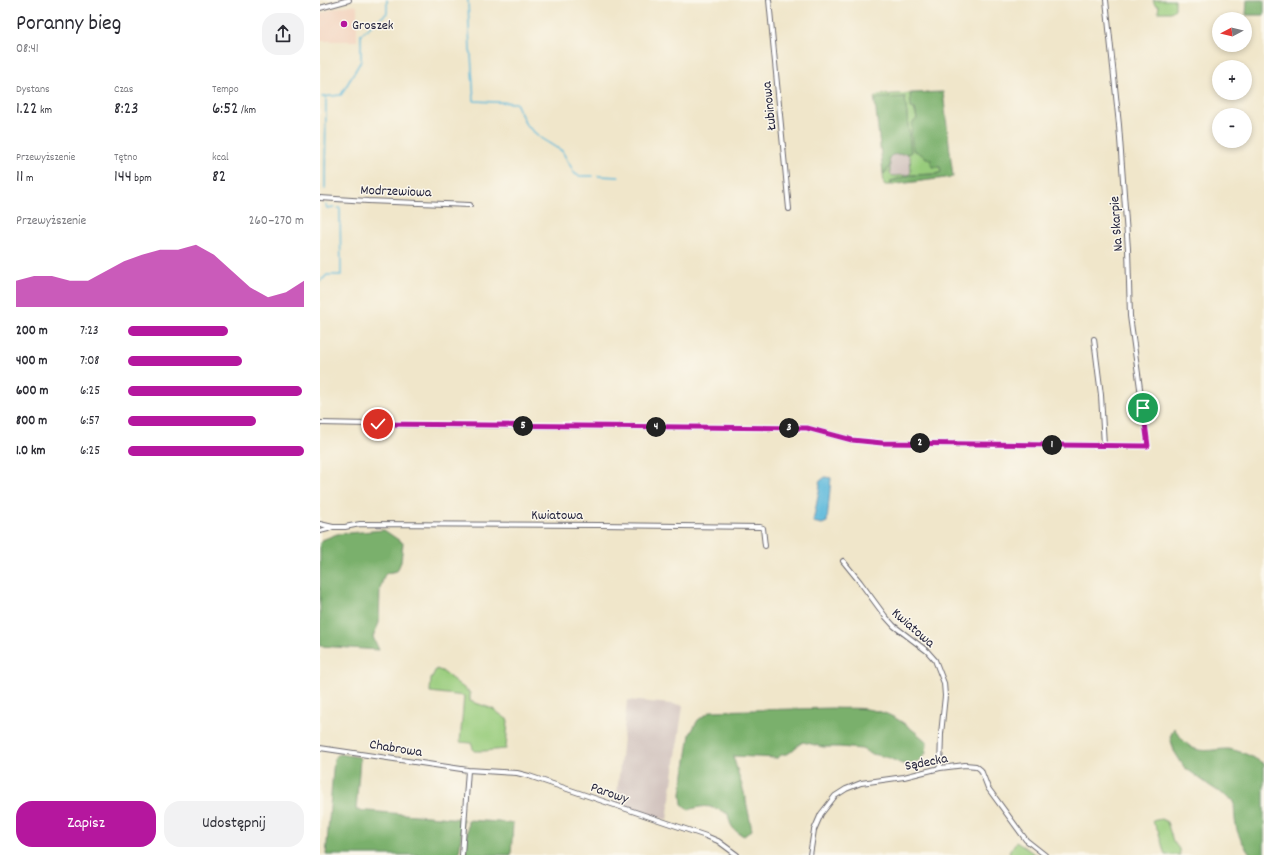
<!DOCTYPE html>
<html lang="pl">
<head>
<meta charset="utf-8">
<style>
  :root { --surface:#fff; --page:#f2f2f3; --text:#2b2b33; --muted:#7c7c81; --accent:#b5179e }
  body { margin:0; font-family:Dekko,sans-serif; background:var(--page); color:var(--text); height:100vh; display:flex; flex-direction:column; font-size:15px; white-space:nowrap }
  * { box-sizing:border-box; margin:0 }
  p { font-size:13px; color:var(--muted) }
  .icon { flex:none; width:22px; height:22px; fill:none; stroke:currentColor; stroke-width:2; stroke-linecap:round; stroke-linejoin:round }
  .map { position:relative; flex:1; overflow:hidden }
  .side { display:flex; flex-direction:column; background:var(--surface); width:320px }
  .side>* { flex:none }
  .needle { width:26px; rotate:263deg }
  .fabs { position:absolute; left:892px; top:12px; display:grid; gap:8px }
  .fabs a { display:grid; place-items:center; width:40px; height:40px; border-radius:50%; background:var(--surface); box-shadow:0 2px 6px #0003; font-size:20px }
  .pin { position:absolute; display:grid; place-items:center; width:34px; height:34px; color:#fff; margin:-17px; border:2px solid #fff; border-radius:50%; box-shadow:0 1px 4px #0007 }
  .km { position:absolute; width:20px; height:20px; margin:-10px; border-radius:50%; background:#222; color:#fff; font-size:11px; line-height:20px; text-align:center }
  .round { display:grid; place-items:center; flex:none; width:42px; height:42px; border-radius:16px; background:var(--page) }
  .summary { display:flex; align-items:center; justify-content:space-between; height:68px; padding:0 16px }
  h1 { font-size:22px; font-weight:600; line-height:30px }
  .figures { display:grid; grid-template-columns:repeat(3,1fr); gap:6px; height:68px; padding:4px 16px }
  .figures div { display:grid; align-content:center }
  .figures b { font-size:17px; font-weight:600 }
  .figures small { font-size:11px; font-weight:400 }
  .figures p { font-size:11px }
  .chart { height:112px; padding:8px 16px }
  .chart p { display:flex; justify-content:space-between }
  .chart svg { width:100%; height:72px; margin-top:4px; fill:var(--accent); opacity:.7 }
  .action { display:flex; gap:8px; margin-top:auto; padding:8px 16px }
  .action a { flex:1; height:46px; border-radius:16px; background:var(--accent); color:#fff; font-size:16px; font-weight:600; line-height:46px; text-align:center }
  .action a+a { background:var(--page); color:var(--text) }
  ul { padding:0 16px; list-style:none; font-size:13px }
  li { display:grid; grid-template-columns:64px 48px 1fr; align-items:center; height:30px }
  li i { height:10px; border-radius:5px; background:var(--accent) }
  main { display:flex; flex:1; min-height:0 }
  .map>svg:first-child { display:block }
  .built { fill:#f3d4bf }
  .industrial { fill:#cfc0bb }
  .green { fill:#98cc7c; stroke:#5d775c }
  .forest { fill:#7ab06c; stroke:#4e6954 }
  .water { fill:#5db9db; stroke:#406e8b }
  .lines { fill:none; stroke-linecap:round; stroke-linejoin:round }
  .stream { stroke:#5db9db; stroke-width:1.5 }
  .street-casing { stroke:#6a676d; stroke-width:6 }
  .street { stroke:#fff; stroke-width:4 }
  .route-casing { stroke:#fff; stroke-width:8 }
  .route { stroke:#b5179e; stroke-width:5 }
  .poi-dot { fill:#b5179e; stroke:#fbf7ec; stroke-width:1.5 }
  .labels { text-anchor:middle; stroke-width:3; stroke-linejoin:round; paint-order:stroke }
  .poi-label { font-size:14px; fill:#22223b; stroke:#fbf7ec; text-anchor:start }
  .street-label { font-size:14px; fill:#22223b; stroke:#fbf7ec }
</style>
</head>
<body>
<main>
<section class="side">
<div class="summary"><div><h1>Poranny bieg</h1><p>08:41</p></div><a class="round"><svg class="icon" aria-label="share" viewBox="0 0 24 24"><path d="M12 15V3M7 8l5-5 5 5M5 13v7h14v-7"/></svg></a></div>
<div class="figures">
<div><p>Dystans</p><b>1.22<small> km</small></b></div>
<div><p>Czas</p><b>8:23</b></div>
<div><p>Tempo</p><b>6:52<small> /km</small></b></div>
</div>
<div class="figures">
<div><p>Przewyższenie</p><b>11<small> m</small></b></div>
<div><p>Tętno</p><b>144<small> bpm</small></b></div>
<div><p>kcal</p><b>82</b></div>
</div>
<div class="chart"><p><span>Przewyższenie</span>260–270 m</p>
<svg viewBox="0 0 160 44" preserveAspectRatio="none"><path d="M0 44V28L10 25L20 25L30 28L40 28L50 22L60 16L70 12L80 9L90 9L100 6L110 12L120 22L130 32L140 38L150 35L160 28V44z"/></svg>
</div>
<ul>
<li><b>200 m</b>7:23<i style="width:57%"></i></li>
<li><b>400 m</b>7:08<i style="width:65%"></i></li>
<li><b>600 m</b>6:25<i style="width:99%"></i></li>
<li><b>800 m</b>6:57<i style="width:73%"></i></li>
<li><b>1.0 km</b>6:25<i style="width:100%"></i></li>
</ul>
<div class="action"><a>Zapisz</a><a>Udostępnij</a></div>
</section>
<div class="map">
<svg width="944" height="855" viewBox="0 0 944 855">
  <rect width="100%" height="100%" fill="#fbf7ec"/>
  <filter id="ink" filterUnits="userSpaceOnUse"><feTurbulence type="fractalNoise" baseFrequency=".025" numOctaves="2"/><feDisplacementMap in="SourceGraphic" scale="8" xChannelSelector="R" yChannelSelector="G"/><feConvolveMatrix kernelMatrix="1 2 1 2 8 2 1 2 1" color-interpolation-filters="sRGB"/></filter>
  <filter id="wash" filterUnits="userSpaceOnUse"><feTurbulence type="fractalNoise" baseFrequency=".012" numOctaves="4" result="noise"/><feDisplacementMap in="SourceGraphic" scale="16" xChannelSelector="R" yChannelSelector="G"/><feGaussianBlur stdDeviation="0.9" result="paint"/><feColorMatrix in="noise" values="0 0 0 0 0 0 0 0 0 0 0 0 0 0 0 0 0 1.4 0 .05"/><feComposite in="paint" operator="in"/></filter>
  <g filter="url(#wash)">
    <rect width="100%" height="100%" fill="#f0e6ca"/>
    <path class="built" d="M29,5L37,6V41H0V14L12,9Z"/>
    <path class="industrial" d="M587,154L590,157L591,172L588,175L573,176L570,174L569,158L572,155Z
      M307,700L363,705L347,820L296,803Z"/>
    <path class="green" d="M833,0H855V9L851,12H838L839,6L835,5Z
      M593,93L590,95L597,119L600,153L605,157L620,167L621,172L616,174L590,175L571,181V185H564L563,173H565L570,166V174L573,176L588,175L591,172L590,157L587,154L591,153L585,97L556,99L555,102L554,98L558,95Z
      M116,669L122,671L150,693V701L173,709L188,720L186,749L164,751H154L151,743L140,742L144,696L110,692L111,679Z
      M841,819L847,822L853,841L859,849L860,855H845L838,830L832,821Z
      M696,842L715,854L717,855H690L689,852Z"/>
    <path class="forest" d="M927,0H944V15H926Z
      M623,92L633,177L571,185V181L590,175L616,174L621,172L620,167H612L611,160C604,157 600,153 593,150L591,134L592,123L597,119L595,109L591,108L590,95L593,93Z
      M585,97L591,153L572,155L569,158L570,166L565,173H563L555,102L556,99L559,98Z
      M64,530L83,543L81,562L77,571L67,573L64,576L60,589L59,623L53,637L59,650L0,646V545L2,540L17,534Z
      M512,708C525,709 539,707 552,710C574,713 591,728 607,742L606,753L599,762L582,764L567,757L551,754L542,749L519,747H503L483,742C477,745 474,750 469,753C465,755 462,753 458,758L413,756L425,796L432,830L424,836C414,831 410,827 408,814C392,806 386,804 369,810L362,804L361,794L370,734L378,720L391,711Z
      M854,728C859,735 865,744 873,748C883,753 896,749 907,749C919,750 934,757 944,764V855H931C915,833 915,827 914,801L890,786L864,767L854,751L850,737Z
      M19,754L39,757L40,759L36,810L143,819L139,855H6L14,758Z
      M148,820L193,823L191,855H145Z"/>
    <path class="water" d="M505,477L511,478L507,522L502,524L493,522L494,517L500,486L499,482Z"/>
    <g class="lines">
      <path class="stream" d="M148,0L150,51L151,54L154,101L196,103L206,125L221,138L242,151L255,174L260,176H273
        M2,97L21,95L41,61V34L67,13V0
        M278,176L299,177
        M5,189L6,98
        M6,205L7,208L14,207
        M0,280L3,279L7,275H21L20,208H18"/>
    </g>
  </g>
  <g filter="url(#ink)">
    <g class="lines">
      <defs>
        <path id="street" d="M449,0L469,209
          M0,8L29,0
          M0,198L48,201L150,205
          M774,339L781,395L784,445
          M0,423L96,425L487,428L532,440L562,443L828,446L810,316L808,249L799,125L786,0
          M0,524L13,527H25L40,524L279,525L440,527L443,528L445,546
          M0,531L8,529L13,527
          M523,561L540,582L565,616L574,626L607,651L615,660L624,683L625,696L621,734L620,768
          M0,748L148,770L197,773L209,776L386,836L398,841L417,855
          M142,855L148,770
          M490,855L494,830L501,814L515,796L526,789L541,783L584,777L620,768L645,765L656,766L661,770L668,788L706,840L725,855"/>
      </defs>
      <use href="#street" class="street-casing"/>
      <use href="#street" class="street"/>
    </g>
  </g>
  <g class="lines" filter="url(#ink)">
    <defs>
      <path id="route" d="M58,424L487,428L532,440L562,443L828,446L823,408"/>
    </defs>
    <use href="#route" class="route-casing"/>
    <use href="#route" class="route"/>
  </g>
  <circle class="poi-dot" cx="24" cy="24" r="4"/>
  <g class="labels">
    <g class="poi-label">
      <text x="32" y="29">Groszek</text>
    </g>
    <g class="street-label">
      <text transform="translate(448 106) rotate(-96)" y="5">Łubinowa</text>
      <text transform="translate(76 190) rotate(2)" y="5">Modrzewiowa</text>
      <text transform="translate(795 224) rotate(-94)" y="5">Na Skarpie</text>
      <text x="237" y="519">Kwiatowa</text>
      <text transform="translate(594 627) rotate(41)" y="5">Kwiatowa</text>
      <text transform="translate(76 747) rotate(9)" y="5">Chabrowa</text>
      <text transform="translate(606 761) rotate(-11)" y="5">Sądecka</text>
      <text transform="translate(290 792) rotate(19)" y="5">Parowy</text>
    </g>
  </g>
</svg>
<div class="fabs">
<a><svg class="needle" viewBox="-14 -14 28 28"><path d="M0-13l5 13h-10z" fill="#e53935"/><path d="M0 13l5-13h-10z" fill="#7c7c81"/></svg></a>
<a>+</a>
<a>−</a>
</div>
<div class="pin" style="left:823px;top:408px;background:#1e9e55"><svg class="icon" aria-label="arrive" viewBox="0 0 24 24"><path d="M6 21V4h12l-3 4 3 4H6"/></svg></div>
<div class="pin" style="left:58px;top:424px;background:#d93025"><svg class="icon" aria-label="check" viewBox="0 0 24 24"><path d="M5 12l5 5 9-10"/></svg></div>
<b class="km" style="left:732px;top:445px">1</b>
<b class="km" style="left:600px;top:443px">2</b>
<b class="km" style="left:469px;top:428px">3</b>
<b class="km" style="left:336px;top:427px">4</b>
<b class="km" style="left:203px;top:426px">5</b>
</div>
</main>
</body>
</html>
